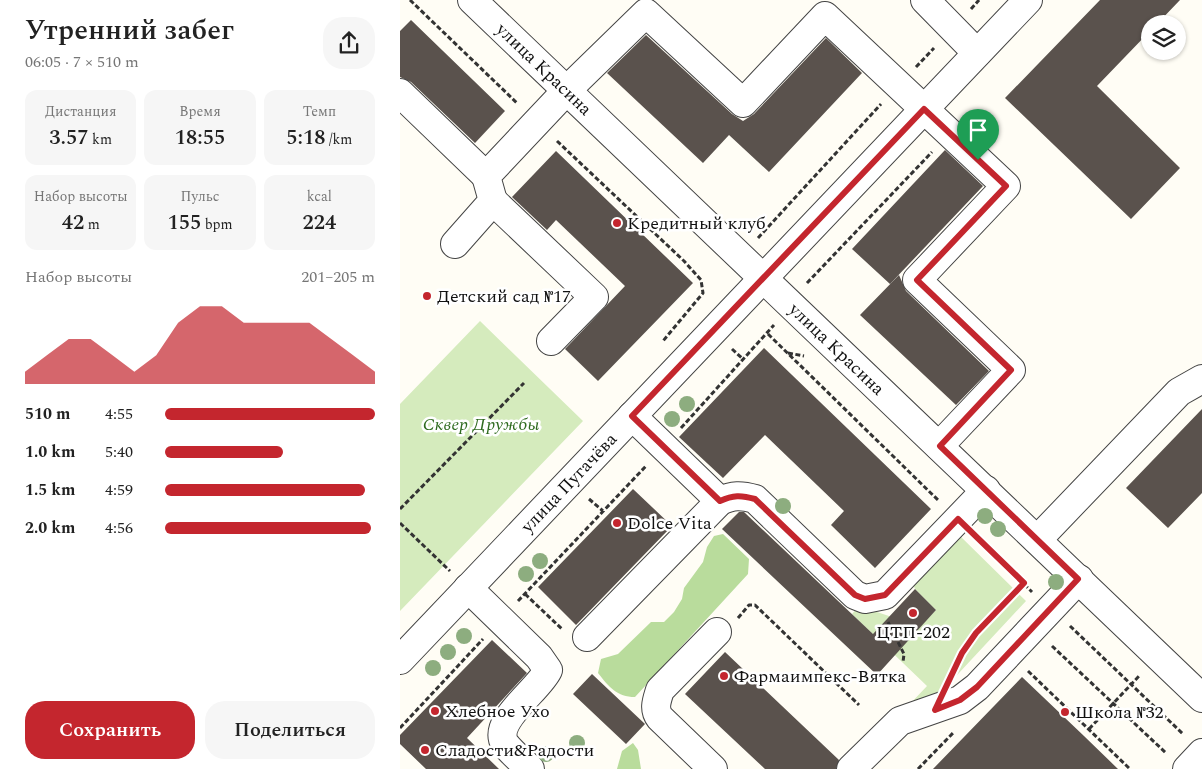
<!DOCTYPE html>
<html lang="ru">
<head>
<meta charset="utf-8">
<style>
  :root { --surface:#fff; --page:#f6f6f6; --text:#222; --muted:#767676; --accent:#c4262e }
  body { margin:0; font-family:Spectral,serif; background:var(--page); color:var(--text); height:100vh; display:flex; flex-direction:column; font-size:19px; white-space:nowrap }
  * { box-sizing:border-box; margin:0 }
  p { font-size:16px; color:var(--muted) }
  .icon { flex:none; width:28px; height:28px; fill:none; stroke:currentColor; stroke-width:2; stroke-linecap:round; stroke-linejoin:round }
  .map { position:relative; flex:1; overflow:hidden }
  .side { display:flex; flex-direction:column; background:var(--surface); width:400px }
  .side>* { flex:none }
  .buttons { position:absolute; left:741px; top:15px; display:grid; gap:10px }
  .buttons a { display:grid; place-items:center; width:45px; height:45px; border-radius:50%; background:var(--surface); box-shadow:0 1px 4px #0004; font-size:25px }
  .pin { position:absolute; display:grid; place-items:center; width:42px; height:42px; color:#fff; margin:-51px -21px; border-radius:50% 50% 50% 0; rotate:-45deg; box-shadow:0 0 5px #0007 }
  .pin .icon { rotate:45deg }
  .round { display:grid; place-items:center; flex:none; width:52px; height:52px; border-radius:20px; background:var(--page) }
  .headline { display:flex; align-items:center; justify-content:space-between; height:85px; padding:0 25px }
  h1 { font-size:28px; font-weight:600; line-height:38px }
  .stats { display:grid; grid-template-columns:repeat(3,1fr); gap:8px; height:85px; padding:5px 25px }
  .stats div { display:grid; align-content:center; border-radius:12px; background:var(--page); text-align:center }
  .stats b { font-size:21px; font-weight:600 }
  .stats small { font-size:14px; font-weight:400 }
  .stats p { font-size:14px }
  .chart { height:140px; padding:10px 25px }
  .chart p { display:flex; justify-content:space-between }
  .chart svg { width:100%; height:90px; margin-top:5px; fill:var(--accent); opacity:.7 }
  .action { display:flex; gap:10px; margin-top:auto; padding:10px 25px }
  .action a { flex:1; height:58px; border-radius:20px; background:var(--accent); color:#fff; font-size:20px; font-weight:600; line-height:58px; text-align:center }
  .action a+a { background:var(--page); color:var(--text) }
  ul { padding:0 25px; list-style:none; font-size:16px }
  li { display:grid; grid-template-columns:80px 60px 1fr; align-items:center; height:38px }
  li i { height:12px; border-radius:6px; background:var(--accent) }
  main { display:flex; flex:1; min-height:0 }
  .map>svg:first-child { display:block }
  .green { fill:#d5ebbd }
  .forest { fill:#b9dc9c }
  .building { fill:#5a524d }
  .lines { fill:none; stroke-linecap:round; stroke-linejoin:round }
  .minor-casing { stroke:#444; stroke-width:30 }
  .path { stroke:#333; stroke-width:3; stroke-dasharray:5 2.5; stroke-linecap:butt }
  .minor { stroke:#fff; stroke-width:28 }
  .tree { fill:#8dad7f }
  .route-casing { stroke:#fff; stroke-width:10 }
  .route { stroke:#c4262e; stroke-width:6 }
  .poi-dot { fill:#c4262e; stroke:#fff; stroke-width:2 }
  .labels { text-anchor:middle; stroke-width:5; stroke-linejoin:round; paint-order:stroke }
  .street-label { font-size:18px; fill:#111; stroke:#fff }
  .poi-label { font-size:18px; fill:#111; stroke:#fff; text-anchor:start }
  .park-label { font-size:18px; font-style:italic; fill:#2f6b1f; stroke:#fff }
</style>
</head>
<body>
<main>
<section class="side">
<div class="headline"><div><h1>Утренний забег</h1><p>06:05 · 7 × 510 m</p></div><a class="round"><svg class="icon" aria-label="share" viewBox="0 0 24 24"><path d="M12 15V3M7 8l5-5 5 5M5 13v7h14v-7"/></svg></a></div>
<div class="stats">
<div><p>Дистанция</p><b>3.57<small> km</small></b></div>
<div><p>Время</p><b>18:55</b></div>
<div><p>Темп</p><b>5:18<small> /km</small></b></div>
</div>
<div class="stats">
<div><p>Набор высоты</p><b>42<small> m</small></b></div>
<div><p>Пульс</p><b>155<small> bpm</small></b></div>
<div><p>kcal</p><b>224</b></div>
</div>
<div class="chart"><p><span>Набор высоты</span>201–205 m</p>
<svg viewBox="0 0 160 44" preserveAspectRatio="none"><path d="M0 44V38L10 30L20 22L30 22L40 30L50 38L60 30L70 14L80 6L90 6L100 14L110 14L120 14L130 14L140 22L150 30L160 38V44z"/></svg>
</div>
<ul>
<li><b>510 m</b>4:55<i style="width:100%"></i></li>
<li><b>1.0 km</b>5:40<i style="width:56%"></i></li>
<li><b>1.5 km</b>4:59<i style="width:95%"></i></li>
<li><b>2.0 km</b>4:56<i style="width:98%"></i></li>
</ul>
<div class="action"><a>Сохранить</a><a>Поделиться</a></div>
</section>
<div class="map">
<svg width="802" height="769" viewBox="0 0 802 769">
  <rect width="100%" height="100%" fill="#fffdf5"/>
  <path class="green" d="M80,321L183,421L0,611V404Z
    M557,533L626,601L545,688L537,695L508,706L527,686L452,614L459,606L489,616L511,636L536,610L515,589L512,581Z"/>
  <path class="forest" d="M323,534L349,559L348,574L235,697C217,697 209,687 198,673L201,659L218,654L251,622H264L274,612L282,599L284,588L303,562L307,547L314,536Z
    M233,743L238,750L241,769H217L222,751Z"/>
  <path class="building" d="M700,0H780L757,24H750V31L697,86L780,168L731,219L605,98Z
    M11,20L105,111L75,143L11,82L0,77V31Z
    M246,35L332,114L343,121L354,114L426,38L462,73L369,172L329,135L303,163L207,73Z
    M545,150L583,186L490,284L452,249Z
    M156,151L293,283L198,381L165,349L225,286L156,220L147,230L112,197Z
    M499,275L506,291L589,371L556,405L460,315Z
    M364,348L531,509L475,568L431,525L444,511L365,435L323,478L279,437Z
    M802,409V493L768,528L726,488Z
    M233,489L272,526L176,625L138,587Z
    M339,512H344L473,634L515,589L536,610L477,675L322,529Z
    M92,640L127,673L67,738L99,769H26L0,744V735Z
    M325,652L439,760L436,769H365L285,694Z
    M192,674L245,724L226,744L173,694Z
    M622,677L684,736L718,769H533Z"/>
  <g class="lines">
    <defs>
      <g id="minor">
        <path id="s1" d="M72,0L802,698"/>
        <path d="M525,0L577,53"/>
        <path d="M0,93L86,176"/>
        <path d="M93,201L194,297L151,341"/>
        <path d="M55,244L93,201L86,176L168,89L246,13L343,103L425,16L606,186L517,280L611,370L539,446"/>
        <path d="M232,416L320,501"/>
        <path d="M637,540L779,392L802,379"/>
        <path d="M68,588L139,657L148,670C139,690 91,721 105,744C112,753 122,761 130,769"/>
        <path d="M187,637L320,501C333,495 341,495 355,499L455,595L465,599L485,595L586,490"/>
        <path id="s2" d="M0,660L628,0"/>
        <path d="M313,769L260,718C253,709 257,700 260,690L317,632"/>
        <path d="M451,769L500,721L560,700L577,687L679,579"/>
        <path d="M787,769L802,753"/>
      </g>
    </defs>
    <use href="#minor" class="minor-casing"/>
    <path class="path" d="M10,0L118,104
      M571,9L579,0
      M516,67L534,48
      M157,141L284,261L301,280L303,293L263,341
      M358,238L481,104
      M407,283L532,152
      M368,334L539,501
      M332,349L344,360
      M388,353L404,356
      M281,428L374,325
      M189,499L203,511
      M0,509L124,383
      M0,523L50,571
      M576,537L632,592
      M125,594L163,630
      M118,601L246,466
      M338,618L349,605H355L459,705
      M488,622L504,654L503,662
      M670,626L783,734
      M652,646L766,753
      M556,667C571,634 599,609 623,583
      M628,671L730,769
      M0,728L83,639
      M689,729L740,675
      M518,769L554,732"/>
    <use href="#minor" class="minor"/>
  </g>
  <g class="tree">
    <circle cx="287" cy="404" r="8"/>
    <circle cx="272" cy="419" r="8"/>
    <circle cx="383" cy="506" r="8"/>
    <circle cx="585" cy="516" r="8"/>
    <circle cx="598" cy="529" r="8"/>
    <circle cx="140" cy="561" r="8"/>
    <circle cx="126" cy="574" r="8"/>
    <circle cx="656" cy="582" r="8"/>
    <circle cx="64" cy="636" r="8"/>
    <circle cx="48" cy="652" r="8"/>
    <circle cx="33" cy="668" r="8"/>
    <circle cx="177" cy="743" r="8"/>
    <circle cx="146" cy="754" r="8"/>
  </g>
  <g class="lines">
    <defs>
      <path id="route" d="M524,109L606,186L517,280L611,370L540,446L678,579L577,687L560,700L535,710L562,653L576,633L624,583L558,519L485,595L465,599L455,595L355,499C341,495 333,495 320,501L232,416Z"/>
    </defs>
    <use href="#route" class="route-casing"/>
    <use href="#route" class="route"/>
  </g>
  <g class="poi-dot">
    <circle cx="217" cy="223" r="5"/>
    <circle cx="27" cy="296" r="5"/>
    <circle cx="217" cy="523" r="5"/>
    <circle cx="513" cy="613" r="5"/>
    <circle cx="324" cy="676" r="5"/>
    <circle cx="35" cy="711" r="5"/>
    <circle cx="665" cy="712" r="5"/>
    <circle cx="25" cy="750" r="5"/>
  </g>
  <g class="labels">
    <g class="street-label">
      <text dy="6" stroke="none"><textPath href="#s1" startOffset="100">улица Красина</textPath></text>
      <text dy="6" stroke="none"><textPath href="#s1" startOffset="505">улица Красина</textPath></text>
      <text dy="6" stroke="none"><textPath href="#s2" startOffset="245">улица Пугачёва</textPath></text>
    </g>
    <g class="poi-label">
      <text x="227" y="229">Кредитный клуб</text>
      <text x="37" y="302">Детский сад №17</text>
      <text x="227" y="529">Dolce Vita</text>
      <text x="513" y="638" text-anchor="middle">ЦТП-202</text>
      <text x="334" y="682">Фармаимпекс-Вятка</text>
      <text x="45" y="717">Хлебное Ухо</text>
      <text x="675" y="718">Школа №32</text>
      <text x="35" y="756">Сладости&amp;Радости</text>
    </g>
    <g class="park-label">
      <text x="81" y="430">Сквер Дружбы</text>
    </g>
  </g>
</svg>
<div class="buttons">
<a><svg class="icon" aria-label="layers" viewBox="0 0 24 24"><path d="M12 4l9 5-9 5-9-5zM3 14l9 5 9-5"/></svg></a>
</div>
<div class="pin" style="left:578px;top:160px;background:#1e9e55"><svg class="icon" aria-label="arrive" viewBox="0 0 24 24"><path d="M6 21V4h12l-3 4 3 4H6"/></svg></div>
</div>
</main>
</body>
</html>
